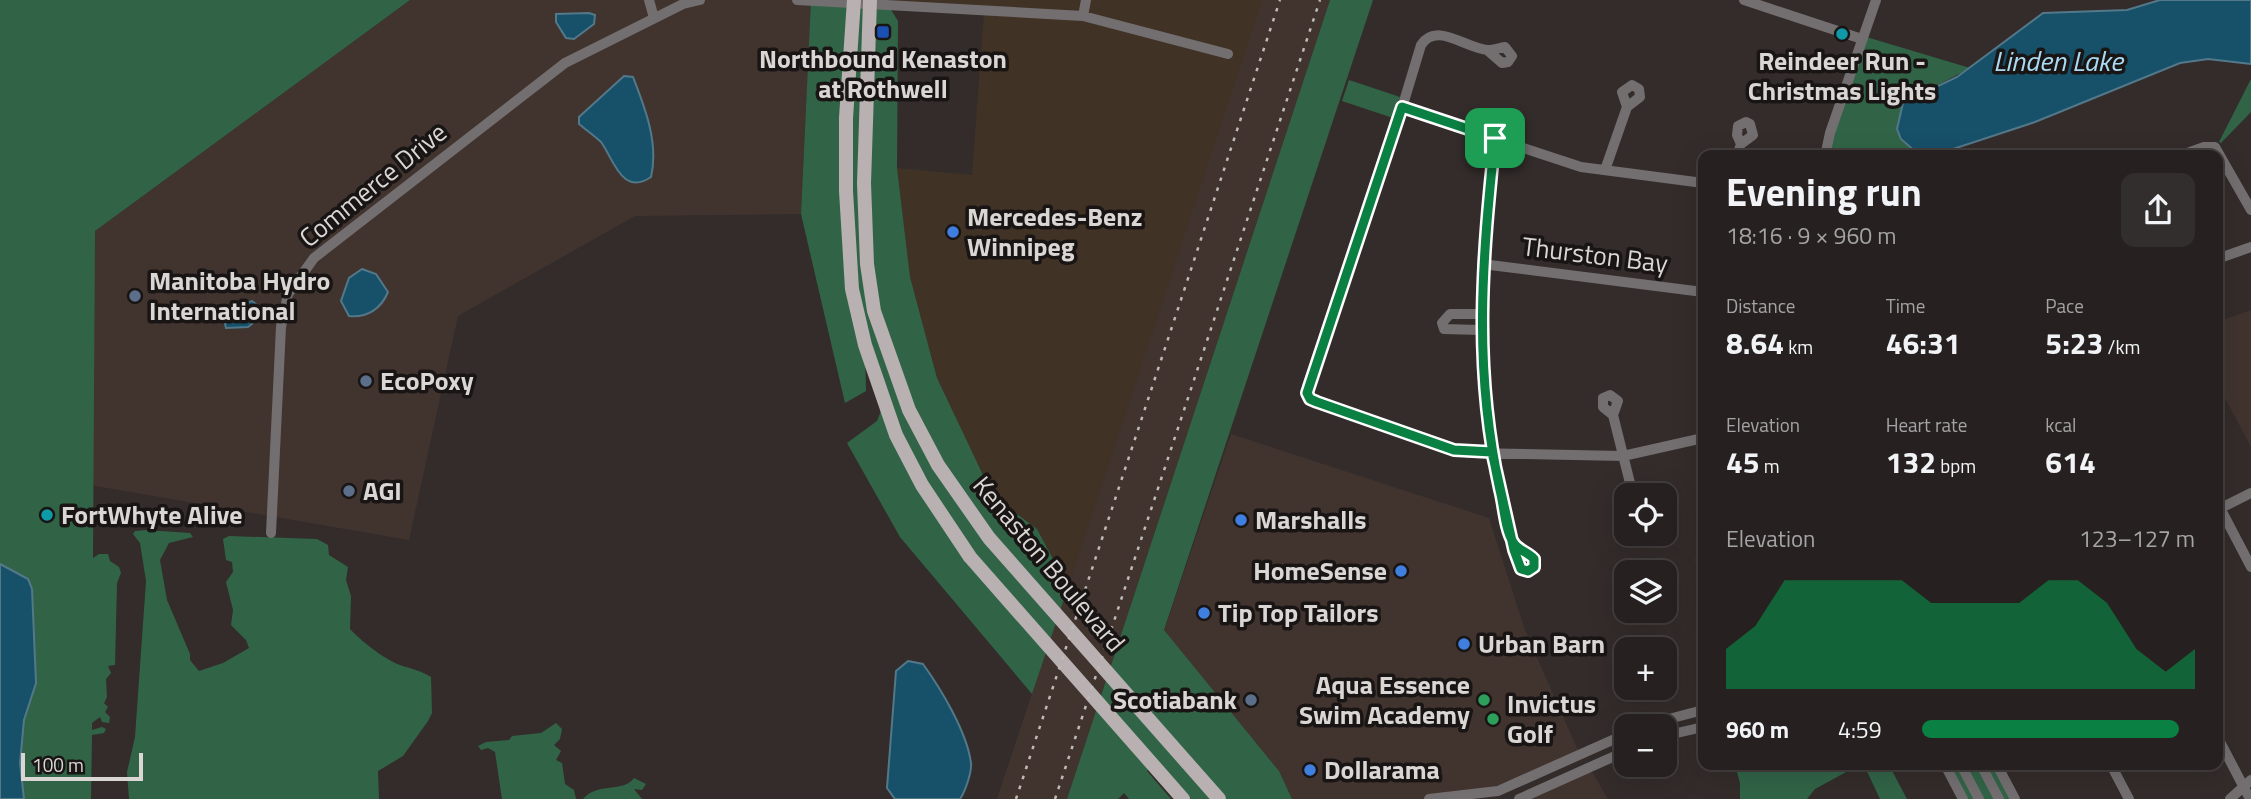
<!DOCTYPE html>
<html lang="en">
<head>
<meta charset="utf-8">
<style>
  :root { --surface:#262120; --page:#322e2d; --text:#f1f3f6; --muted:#a4a3a5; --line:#423e3e; --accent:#0b8043 }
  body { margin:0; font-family:"Titillium Web",sans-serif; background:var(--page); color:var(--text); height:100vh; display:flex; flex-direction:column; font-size:26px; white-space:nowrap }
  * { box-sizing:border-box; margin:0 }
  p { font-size:23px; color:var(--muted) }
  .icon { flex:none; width:38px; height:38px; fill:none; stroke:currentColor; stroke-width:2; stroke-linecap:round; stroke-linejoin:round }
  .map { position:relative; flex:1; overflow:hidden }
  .sheet { position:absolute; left:1698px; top:150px; width:525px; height:620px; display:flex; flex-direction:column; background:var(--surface); border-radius:14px; box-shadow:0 7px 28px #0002,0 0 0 2px var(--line) }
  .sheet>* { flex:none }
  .fabs { position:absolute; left:1614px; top:483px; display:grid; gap:14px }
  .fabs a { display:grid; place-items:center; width:63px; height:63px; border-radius:14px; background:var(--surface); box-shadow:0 7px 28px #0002,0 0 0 2px var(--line); font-size:35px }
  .scale { position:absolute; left:21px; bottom:18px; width:122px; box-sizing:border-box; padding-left:7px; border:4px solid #dad6d4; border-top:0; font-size:19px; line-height:24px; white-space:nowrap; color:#dad6d4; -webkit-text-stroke:5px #191514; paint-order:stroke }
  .pin { position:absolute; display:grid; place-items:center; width:60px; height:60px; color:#fff; margin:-30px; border-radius:14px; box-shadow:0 4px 10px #0006 }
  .round { display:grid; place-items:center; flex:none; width:74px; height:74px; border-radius:14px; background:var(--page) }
  .head { display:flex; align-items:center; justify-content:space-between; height:119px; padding:0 28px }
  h1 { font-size:38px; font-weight:700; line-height:52px }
  .figures { display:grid; grid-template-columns:repeat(3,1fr); gap:10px; height:119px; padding:7px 28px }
  .figures div { display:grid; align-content:center }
  .figures b { font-size:30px; font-weight:700 }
  .figures small { font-size:19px; font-weight:400 }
  .figures p { font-size:19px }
  .chart { height:196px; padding:14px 28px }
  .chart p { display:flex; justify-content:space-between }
  .chart svg { width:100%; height:126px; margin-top:7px; fill:var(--accent); opacity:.7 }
  ul { padding:0 28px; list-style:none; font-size:23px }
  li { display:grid; grid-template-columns:112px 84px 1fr; align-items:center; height:52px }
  li i { height:18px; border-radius:9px; background:var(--accent) }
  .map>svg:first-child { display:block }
  .built { fill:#41342f }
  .industrial { fill:#413226 }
  .green { fill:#316447 }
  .water { fill:#175069; stroke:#527889; stroke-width:2 }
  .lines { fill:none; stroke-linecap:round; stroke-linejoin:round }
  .minor { stroke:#736f70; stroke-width:10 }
  .major { stroke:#b8b0b1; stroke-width:14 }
  .rail { stroke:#bfbbb9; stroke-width:2.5; stroke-dasharray:3.5 7; stroke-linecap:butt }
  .route-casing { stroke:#fff; stroke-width:14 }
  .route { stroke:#0b8043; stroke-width:9 }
  .transit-dot { fill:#1a4fb4; stroke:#191514; stroke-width:2.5 }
  .culture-dot { fill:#0f9aa8; stroke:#191514; stroke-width:2.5 }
  .shop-dot { fill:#3f7fe0; stroke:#191514; stroke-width:2.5 }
  .service-dot { fill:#5c6f8a; stroke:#191514; stroke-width:2.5 }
  .leisure-dot { fill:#2e9e5b; stroke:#191514; stroke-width:2.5 }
  .labels { text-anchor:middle; stroke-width:7; stroke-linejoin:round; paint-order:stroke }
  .poi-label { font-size:26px; font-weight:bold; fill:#dad6d4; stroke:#191514; text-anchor:start }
  .street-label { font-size:26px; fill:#dad6d4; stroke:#191514 }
  .water-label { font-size:28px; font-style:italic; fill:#abd9f2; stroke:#191514 }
</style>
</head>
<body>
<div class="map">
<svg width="2251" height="799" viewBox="0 0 2251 799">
  <rect width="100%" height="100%" fill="#332c2a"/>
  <path class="built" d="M410,0H811L801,214L635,216L458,316L409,540L84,484L95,231Z
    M1262,0H1330L1067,799H997Z
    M2251,310V447L2217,383V322Z
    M1231,434L1489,518L1525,630L1580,755L1498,791L1429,799H1292L1279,771L1164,631Z
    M1590,768L1608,799H1519Z"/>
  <path class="industrial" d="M888,0H1262L1068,587L1037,529L993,496L937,378L910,277L897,168L972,175L984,11Z"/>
  <path class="green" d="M0,0H410L95,231L93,558L99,554H108L110,561L119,567L121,573L117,583L115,665L108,666L111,673L106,679L107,697L104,703L108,707L105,712L110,717L109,723L102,722L100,717L92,723V730L102,727L106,729L104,733L92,735L91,799H0Z
    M811,0L888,5L898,21L897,168L910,277L937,378L993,496L1037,529L1068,587L1032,694L900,537L847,443L877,421L884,403L865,349L866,391L845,403L801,214Z
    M1330,0H1373L1164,630L1279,771L1292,799H1183L1153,766L1147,771L1171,799H1129L1124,793L1118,799H1067Z
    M1863,36L1970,68L1904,103L1897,129L1933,156H1825Z
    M2251,79V112L2221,143L2219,142Z
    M1349,80L1400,97L1393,118L1342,101Z
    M147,530L190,533L193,537L169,543L160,560L167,600L190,654V660L199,671L223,663L249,648L246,640L231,625L233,610L226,582L233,572L232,562L226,560L223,539L229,536L317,539L328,545L329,555L348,567L346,580L351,596L350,629C361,641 384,659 400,665C411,669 420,670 431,677L432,713L428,721L403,756L378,771L379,799H129L127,772L135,737L146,581L140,543L133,534L135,531Z
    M556,723L562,729L560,739L554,745L561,751L556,760L562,763L565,784L574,790L576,799H502L495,752L488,748L481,750L478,746L486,742L509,740L512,736L541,733Z
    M1735,765H1859L1815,789L1807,799H1740V783Z
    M1864,765H1889L1907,799H1880Z
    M1945,765H1997L2015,799H1963Z
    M634,778L646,784L642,790L634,789L642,799H583C597,782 624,793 634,778Z"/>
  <path class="water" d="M2160,0H2251V64L2208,59L2180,63L2035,122L1935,155L1917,153L1901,139L1897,129L1903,103L1957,77L2043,13L2127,10Z
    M589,13L595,15L594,24L574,39L566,38L556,22V14Z
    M624,76L633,77C645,108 659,143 651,177C622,197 613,158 601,142C595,136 586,130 579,124V117Z
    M362,269L376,274L388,292C381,309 367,318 349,316L341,301L349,278Z
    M252,301L258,306L253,323L248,327L226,328L223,315L227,309Z
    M0,564L28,579L32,589L36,683L24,720L20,763L24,799H0Z
    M908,661L923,664C941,689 967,732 971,763C972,772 965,792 960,799H895L887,788L896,671Z"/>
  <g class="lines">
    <path class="minor" d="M649,0L654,18
      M797,0L1083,16L1228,54
      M1744,0L1862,39
      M1083,16L1086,0
      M1402,108L1421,45C1437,21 1466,49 1488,50C1493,50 1499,48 1505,47L1512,56L1508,62L1502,63L1487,50
      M1495,138L1482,264V373L1492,452L1514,550L1521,569L1532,570L1533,559L1512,542
      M1737,156L1741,144L1737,135L1738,126L1746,122L1750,124L1753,135L1741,144
      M1825,156L1830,133L1876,0
      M2179,156L2204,147H2215L2251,210
      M1605,170L1627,107L1640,97L1639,89L1632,85L1622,92L1627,107
      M1703,183L1581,167L1402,108L1307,386L1310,399L1317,402L1469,453L1623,456L1703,438
      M2217,259L2251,247
      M1482,264L1703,292
      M1480,330L1444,329L1442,323L1450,314H1480
      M1613,415L1618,401L1610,395L1603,398V407L1613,415L1633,495
      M2217,502L2251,567
      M2217,510L2251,493
      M271,533L281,327L288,294L314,258L565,63L683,4L700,0
      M1638,534H1644
      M1642,726L1703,710
      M1664,736L1703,727
      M2217,736L2250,799
      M1945,765L1963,799
      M1961,765L1979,799
      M1981,765L1999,799
      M1997,765L2015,799
      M2111,765L2129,799
      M1429,799L1498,791L1626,734
      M1519,799L1626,751
      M2230,799L2251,780"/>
    <path class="major" d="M854,0L846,118V191L852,289L865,345L896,435L922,485L970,557L1183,799
      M870,0L864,183L867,264L874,311L909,410L938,465L989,538L1219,799"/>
    <path class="rail" d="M1016,799L1280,0
      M1055,799L1320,0"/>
  </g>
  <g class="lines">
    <defs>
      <path id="route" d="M1495,138L1402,107L1307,393L1310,399L1317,402L1454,450L1492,452L1514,550L1521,569L1528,571L1534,567V559C1528,552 1517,550 1513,542C1505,529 1504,505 1500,490C1473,367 1482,263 1495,138"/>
    </defs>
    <use href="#route" class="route-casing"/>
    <use href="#route" class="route"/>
  </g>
  <rect class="transit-dot" x="876" y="25" width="14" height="14" rx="3.5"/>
  <g class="culture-dot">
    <circle cx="1842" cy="34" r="7"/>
    <circle cx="47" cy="515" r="7"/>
  </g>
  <g class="shop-dot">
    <circle cx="953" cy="232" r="7"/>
    <circle cx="1241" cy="520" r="7"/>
    <circle cx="1401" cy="571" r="7"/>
    <circle cx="1204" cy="613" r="7"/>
    <circle cx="1464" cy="644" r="7"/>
    <circle cx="1310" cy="770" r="7"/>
  </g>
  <g class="service-dot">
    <circle cx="135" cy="296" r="7"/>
    <circle cx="366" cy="381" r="7"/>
    <circle cx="349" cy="491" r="7"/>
    <circle cx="1251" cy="700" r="7"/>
  </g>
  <g class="leisure-dot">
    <circle cx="1484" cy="700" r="7"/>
    <circle cx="1493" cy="719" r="7"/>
  </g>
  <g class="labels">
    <g class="poi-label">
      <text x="883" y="68" text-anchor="middle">Northbound Kenaston<tspan x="883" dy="30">at Rothwell</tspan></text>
      <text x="1842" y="70" text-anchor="middle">Reindeer Run -<tspan x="1842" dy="30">Christmas Lights</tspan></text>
      <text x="967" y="226">Mercedes-Benz<tspan x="967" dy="30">Winnipeg</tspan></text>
      <text x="149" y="290">Manitoba Hydro<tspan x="149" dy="30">International</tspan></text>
      <text x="380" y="390">EcoPoxy</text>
      <text x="363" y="500">AGI</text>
      <text x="61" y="524">FortWhyte Alive</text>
      <text x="1255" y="529">Marshalls</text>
      <text x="1387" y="580" text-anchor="end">HomeSense</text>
      <text x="1218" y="622">Tip Top Tailors</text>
      <text x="1478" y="653">Urban Barn</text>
      <text x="1470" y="694" text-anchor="end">Aqua Essence<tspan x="1470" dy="30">Swim Academy</tspan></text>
      <text x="1237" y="709" text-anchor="end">Scotiabank</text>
      <text x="1507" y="713">Invictus<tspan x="1507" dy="30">Golf</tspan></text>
      <text x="1324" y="779">Dollarama</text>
    </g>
    <g class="street-label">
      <text transform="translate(373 185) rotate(-39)" y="9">Commerce Drive</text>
      <text transform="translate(1595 255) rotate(7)" y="9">Thurston Bay</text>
      <text transform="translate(1049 564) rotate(50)" y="9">Kenaston Boulevard</text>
    </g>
    <g class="water-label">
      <text x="2058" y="71">Linden Lake</text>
    </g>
  </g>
</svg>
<div class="fabs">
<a><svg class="icon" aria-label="locate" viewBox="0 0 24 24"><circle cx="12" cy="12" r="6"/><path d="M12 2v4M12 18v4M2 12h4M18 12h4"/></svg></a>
<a><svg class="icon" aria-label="layers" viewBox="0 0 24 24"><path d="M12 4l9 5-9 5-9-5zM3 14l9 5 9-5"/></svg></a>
<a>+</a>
<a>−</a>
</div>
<div class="scale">100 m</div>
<div class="pin" style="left:1495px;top:138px;background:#1e9e55"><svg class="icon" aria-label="arrive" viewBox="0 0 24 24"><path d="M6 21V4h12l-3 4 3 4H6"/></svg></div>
<section class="sheet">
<div class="head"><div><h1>Evening run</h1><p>18:16 · 9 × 960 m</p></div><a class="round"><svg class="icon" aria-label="share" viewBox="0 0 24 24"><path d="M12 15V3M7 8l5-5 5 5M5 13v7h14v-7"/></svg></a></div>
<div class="figures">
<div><p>Distance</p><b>8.64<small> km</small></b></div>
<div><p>Time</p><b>46:31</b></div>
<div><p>Pace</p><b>5:23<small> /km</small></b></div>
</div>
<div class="figures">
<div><p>Elevation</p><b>45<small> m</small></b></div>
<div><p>Heart rate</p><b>132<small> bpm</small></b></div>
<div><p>kcal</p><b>614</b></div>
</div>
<div class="chart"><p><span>Elevation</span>123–127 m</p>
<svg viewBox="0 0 160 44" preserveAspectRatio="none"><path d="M0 44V30L10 22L20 6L30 6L40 6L50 6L60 6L70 14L80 14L90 14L100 14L110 6L120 6L130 14L140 30L150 38L160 30V44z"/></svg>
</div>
<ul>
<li><b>960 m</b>4:59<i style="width:94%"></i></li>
</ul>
</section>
</div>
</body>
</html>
